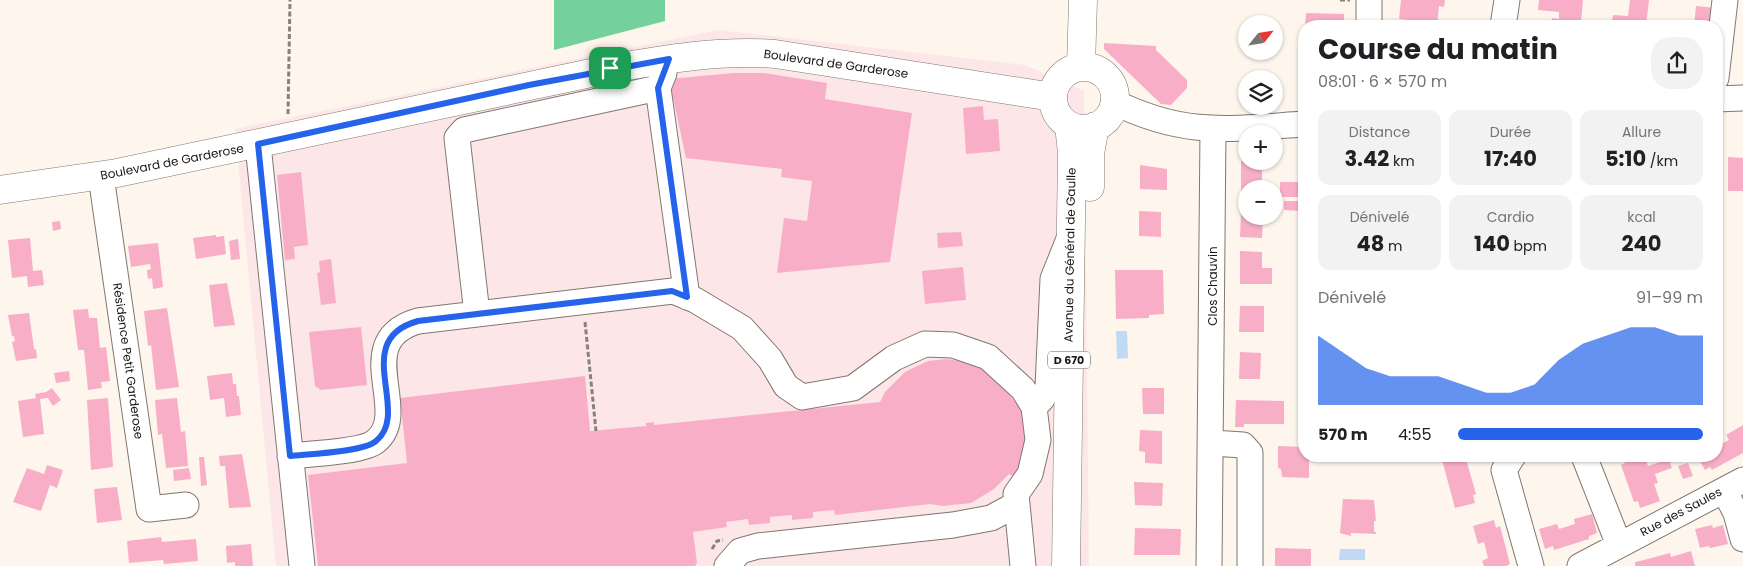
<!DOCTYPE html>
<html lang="fr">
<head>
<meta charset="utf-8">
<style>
  :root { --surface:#fff; --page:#f2f2f2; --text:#202124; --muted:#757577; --accent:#2563eb }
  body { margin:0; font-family:Poppins,sans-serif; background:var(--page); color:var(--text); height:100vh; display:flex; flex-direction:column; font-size:19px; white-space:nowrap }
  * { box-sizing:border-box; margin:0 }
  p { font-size:16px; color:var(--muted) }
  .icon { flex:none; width:28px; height:28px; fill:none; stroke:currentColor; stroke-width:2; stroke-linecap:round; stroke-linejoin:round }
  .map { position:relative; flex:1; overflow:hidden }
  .details { position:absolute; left:1298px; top:20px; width:425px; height:442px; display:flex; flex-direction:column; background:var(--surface); border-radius:20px; box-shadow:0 1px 4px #0004 }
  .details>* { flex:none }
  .needle { width:32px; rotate:60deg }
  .controls { position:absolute; left:1238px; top:15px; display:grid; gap:10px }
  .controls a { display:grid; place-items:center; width:45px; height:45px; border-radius:50%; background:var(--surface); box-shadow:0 1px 4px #0004; font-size:25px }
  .pin { position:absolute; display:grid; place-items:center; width:42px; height:42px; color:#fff; margin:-21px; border-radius:10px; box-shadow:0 2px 8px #0006 }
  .round { display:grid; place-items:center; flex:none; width:52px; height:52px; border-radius:20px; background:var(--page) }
  .headline { display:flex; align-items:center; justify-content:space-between; height:85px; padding:0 20px }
  h1 { font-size:28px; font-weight:700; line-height:38px }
  .figures { display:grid; grid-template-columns:repeat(3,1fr); gap:8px; height:85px; padding:5px 20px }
  .figures div { display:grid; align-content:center; border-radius:12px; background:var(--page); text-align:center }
  .figures b { font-size:21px; font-weight:700 }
  .figures small { font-size:14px; font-weight:400 }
  .figures p { font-size:14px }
  .chart { height:140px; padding:10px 20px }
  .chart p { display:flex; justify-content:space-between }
  .chart svg { width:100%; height:90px; margin-top:5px; fill:var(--accent); opacity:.7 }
  ul { padding:0 20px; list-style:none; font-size:16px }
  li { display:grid; grid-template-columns:80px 60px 1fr; align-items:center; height:38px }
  li i { height:12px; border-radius:6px; background:var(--accent) }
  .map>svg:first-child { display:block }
  .commercial { fill:#fce6e8 }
  .forest { fill:#75d19c }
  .water { fill:#c1d9f5 }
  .building { fill:#f9aec8 }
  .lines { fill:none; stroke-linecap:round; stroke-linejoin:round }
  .minor-casing { stroke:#81776e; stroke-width:27 }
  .major-casing { stroke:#81776e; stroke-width:29 }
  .path { stroke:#87817b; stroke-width:3; stroke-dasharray:5 2.5; stroke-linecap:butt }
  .minor { stroke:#fff; stroke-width:25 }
  .major { stroke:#fff; stroke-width:28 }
  .route-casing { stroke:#fff; stroke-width:10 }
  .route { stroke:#2563eb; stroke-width:6 }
  .labels { text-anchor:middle; stroke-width:4.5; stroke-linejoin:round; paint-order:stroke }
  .shield { fill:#fff; stroke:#5f5c5a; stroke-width:1 }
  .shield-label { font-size:11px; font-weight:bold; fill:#1a1613 }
  .street-label { font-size:12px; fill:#1a1613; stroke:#fff }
</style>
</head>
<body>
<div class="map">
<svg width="1743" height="566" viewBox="0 0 1743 566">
  <rect width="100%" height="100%" fill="#fef5ec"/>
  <path class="commercial" d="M718,30L1025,65L1084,91L1089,566H276L235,129Z"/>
  <path class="forest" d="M554,0H665V21L554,50Z"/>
  <path class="water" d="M1116,331H1127L1128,358L1117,359Z
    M1340,549H1365V560H1339Z"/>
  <path class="building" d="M1401,0H1445L1444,7L1439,6L1437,26H1419L1420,21L1399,19Z
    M1539,0H1583L1581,22L1585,23V26H1550L1552,18L1559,19V12L1538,10Z
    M1630,0H1649L1646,26H1611L1613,15L1628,16Z
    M1696,6L1715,8L1713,26H1694Z
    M1306,13L1344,14V26H1305Z
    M1104,43L1156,46V50L1187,80V88L1171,105L1161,104L1104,49Z
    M733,73H764L827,83L825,99L912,113L890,262L777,273L784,218L807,221L812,181L781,177L782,169L686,158L669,79Z
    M983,106L984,120L998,119L1000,151L966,154L963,108Z
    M1728,157L1743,158V191H1728Z
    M1241,161H1262V189H1246V193H1241Z
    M1140,165L1167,169V190L1140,189Z
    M301,172L308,245L294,247L295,259L285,260L277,175Z
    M1280,182H1304V197H1280Z
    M1284,201H1302V211L1284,210Z
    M1139,211L1161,212V237L1139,236Z
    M1241,212H1246V216H1263L1262,238L1240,237Z
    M60,221L61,229L53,231L52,222Z
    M961,232L963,246L938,248L937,233Z
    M216,235V237L224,236L226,254L196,259L193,238Z
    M30,238L33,271L42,270L44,285L28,287L27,276L12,278L8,240Z
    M238,239L240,259L231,260L229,241Z
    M158,243L163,287L153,289L152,278L148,279L147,270L151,269L150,264L131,267L128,246Z
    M1240,251L1262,252V268H1272V284H1240Z
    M331,259L336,303L321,305L317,273L320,272L319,261Z
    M963,267L966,300L925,304L922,271Z
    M1115,270H1163L1164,314L1149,315V318L1116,319Z
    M227,283L235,325L214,327L209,285Z
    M1240,306H1264V332H1239Z
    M167,308L179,387L156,390L151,345L148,346L144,311Z
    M88,309L89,318H97L100,348L106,347L110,381L101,382L102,388L88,390L84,350H78L73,310Z
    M29,313L34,349H36L37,358L16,361L12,342L15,341L14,336H12L8,315Z
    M361,327L367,385L321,390L315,386L309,332Z
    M1240,352L1261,353L1260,379H1239Z
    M947,359L966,362L984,368L1005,387L1014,401L1025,397L1031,414L1018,479L1009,474L994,489L971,503L943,506L930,504L835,515L834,510L813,512V518L792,520V515L770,517V523L749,525L748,519L726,522L727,527L693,532L697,563L695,566H318L308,475L407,463L400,398L585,376L590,431L646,426V423L654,422V425L880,402L885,392L905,372L928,361Z
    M69,371L70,381L56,383L54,373Z
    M232,373L233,384H236L237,396H239L241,415L226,417L224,398L210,400L207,376Z
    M52,388L61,400L53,406L48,398L40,399L44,434L23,437L18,401L36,398L35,394L46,392Z
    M1142,388H1164V414H1143Z
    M108,398L113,467L91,470L87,400Z
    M177,398L181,432L185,431L188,466L166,468L162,434L158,435L155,400Z
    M1236,400L1284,401V424H1244V427H1235Z
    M1743,425V453L1712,470L1710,467L1705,470L1697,456H1716V447L1729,440L1726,435Z
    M1140,430L1162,431V464L1145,463V452L1139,451Z
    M1278,446L1304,447V456H1309V478L1282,477L1281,469L1278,468Z
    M242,454L251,507L229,508L225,466H220L219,456Z
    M1441,456H1462V460L1466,459L1476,494L1473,495L1475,503L1455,508Z
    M1622,456H1644L1648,466L1669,459L1672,468L1655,474L1658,483L1654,484L1660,501L1640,508L1638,501L1634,502L1621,465L1625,463Z
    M199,457H204L207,485L201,486Z
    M1688,463L1693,476L1683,479L1678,466Z
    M47,465L63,470L57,488L50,485L41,511L13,502L27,468L44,474Z
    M189,468L191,479L174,481L173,470Z
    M1134,482L1163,483L1162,506L1135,505Z
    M117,487L122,520L97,523L94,489Z
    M1343,499L1374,500L1376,521H1374V532H1376V534L1351,533V536L1340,533Z
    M1592,514L1597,533L1589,536V539L1554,550L1553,546L1545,549L1539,529L1557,524L1559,529L1575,524L1574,519Z
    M1494,520L1496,528L1500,526L1510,564L1506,566H1484L1482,561L1488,558L1484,542L1478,544L1473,526Z
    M1712,525L1713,528L1723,525L1728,544L1710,548L1709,546L1700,548L1695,529Z
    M1135,528L1181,529L1180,555H1134Z
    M161,537L162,542L196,539L198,561L164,564L163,560L129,563L127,541Z
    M251,544L253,566H235V562L227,563L226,546Z
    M1275,548L1311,549V566H1275Z
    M1691,551L1695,566H1635V562L1644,560L1670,553L1671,557Z"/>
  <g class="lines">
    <defs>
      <path id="minor" d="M1369,0V26
        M1503,26L1507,0
        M664,73L658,88L687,297
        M1716,78L1725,0
        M1716,99L1743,98
        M1114,102C1185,137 1229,129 1304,124
        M258,145L302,566
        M101,176L149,509L186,505
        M477,314L457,138L464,130L658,88
        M1034,407L1042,399L1048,387L1053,279L1069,239
        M1212,443L1243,445L1250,453V566
        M290,456C308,454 364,452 376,441C412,412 349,341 418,321L673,291L695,300L742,328L770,359L786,386L802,397L853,388L894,358L925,344L953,345L988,357L1023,389L1034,407L1038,440L1030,474L1016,494L1023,566
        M1513,456L1504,470L1531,566
        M1584,456L1619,545
        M1724,490L1736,513L1743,539
        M727,566L740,551L758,546L953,525L991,518L1017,504
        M1209,566L1213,130
        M1580,566L1743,480"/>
      <path id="major" d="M1081,67L1083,0
        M1053 98a31 31 0 1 1 62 0a31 31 0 1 1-62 0Z
        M1090,187V154L1095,126
        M0,190L117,173L610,69C665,59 720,50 775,54L1053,97
        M1066,566L1072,153L1069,125"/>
    </defs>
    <use href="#minor" class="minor-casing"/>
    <use href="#major" class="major-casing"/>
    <path class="path" d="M1340,0H1350
      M288,114L290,0
      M585,322L596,431
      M712,549L717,541L723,540"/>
    <use href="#minor" class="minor"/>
    <use href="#major" class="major"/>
  </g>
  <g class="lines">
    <defs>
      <path id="route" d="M669,59L658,88L687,297L672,291L418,321C349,340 412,412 376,441C364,452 308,454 290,456L258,144L529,85Z"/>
    </defs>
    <use href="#route" class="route-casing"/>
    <use href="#route" class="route"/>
  </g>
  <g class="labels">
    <rect class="shield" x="1048" y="351.5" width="42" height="17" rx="4"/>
    <g class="shield-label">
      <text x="1069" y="364">D 670</text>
    </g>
    <g class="street-label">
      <text transform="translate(836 64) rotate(8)" y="4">Boulevard de Garderose</text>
      <text transform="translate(172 162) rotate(-11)" y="4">Boulevard de Garderose</text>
      <text transform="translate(1070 255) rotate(-89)" y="4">Avenue du Général de Gaulle</text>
      <text transform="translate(1213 286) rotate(-90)" y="4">Clos Chauvin</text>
      <text transform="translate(128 361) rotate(82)" y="4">Résidence Petit Garderose</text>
      <text transform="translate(1681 512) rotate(-28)" y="4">Rue des Saules</text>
    </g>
  </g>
</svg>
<div class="controls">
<a><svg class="needle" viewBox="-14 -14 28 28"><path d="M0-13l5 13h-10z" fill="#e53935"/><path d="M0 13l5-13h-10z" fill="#757577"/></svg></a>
<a><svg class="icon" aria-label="layers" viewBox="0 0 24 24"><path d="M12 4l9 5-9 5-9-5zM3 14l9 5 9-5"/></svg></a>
<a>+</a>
<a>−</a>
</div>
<div class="pin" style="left:610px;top:68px;background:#1e9e55"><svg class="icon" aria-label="arrive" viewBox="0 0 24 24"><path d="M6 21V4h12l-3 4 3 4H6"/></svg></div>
<section class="details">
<div class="headline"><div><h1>Course du matin</h1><p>08:01 · 6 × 570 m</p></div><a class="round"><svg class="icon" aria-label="share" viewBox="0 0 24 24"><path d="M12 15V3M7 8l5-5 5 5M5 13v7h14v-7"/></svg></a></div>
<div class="figures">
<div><p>Distance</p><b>3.42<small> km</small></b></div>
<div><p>Durée</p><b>17:40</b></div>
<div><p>Allure</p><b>5:10<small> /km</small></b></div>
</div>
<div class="figures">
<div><p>Dénivelé</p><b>48<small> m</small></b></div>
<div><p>Cardio</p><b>140<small> bpm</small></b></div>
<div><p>kcal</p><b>240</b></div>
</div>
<div class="chart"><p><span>Dénivelé</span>91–99 m</p>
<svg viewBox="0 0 160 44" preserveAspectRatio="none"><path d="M0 44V10L10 18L20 26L30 30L40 30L50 30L60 34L70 38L80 38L90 34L100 22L110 14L120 10L130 6L140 6L150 10L160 10V44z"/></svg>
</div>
<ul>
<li><b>570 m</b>4:55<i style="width:100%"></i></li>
</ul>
</section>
</div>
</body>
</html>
